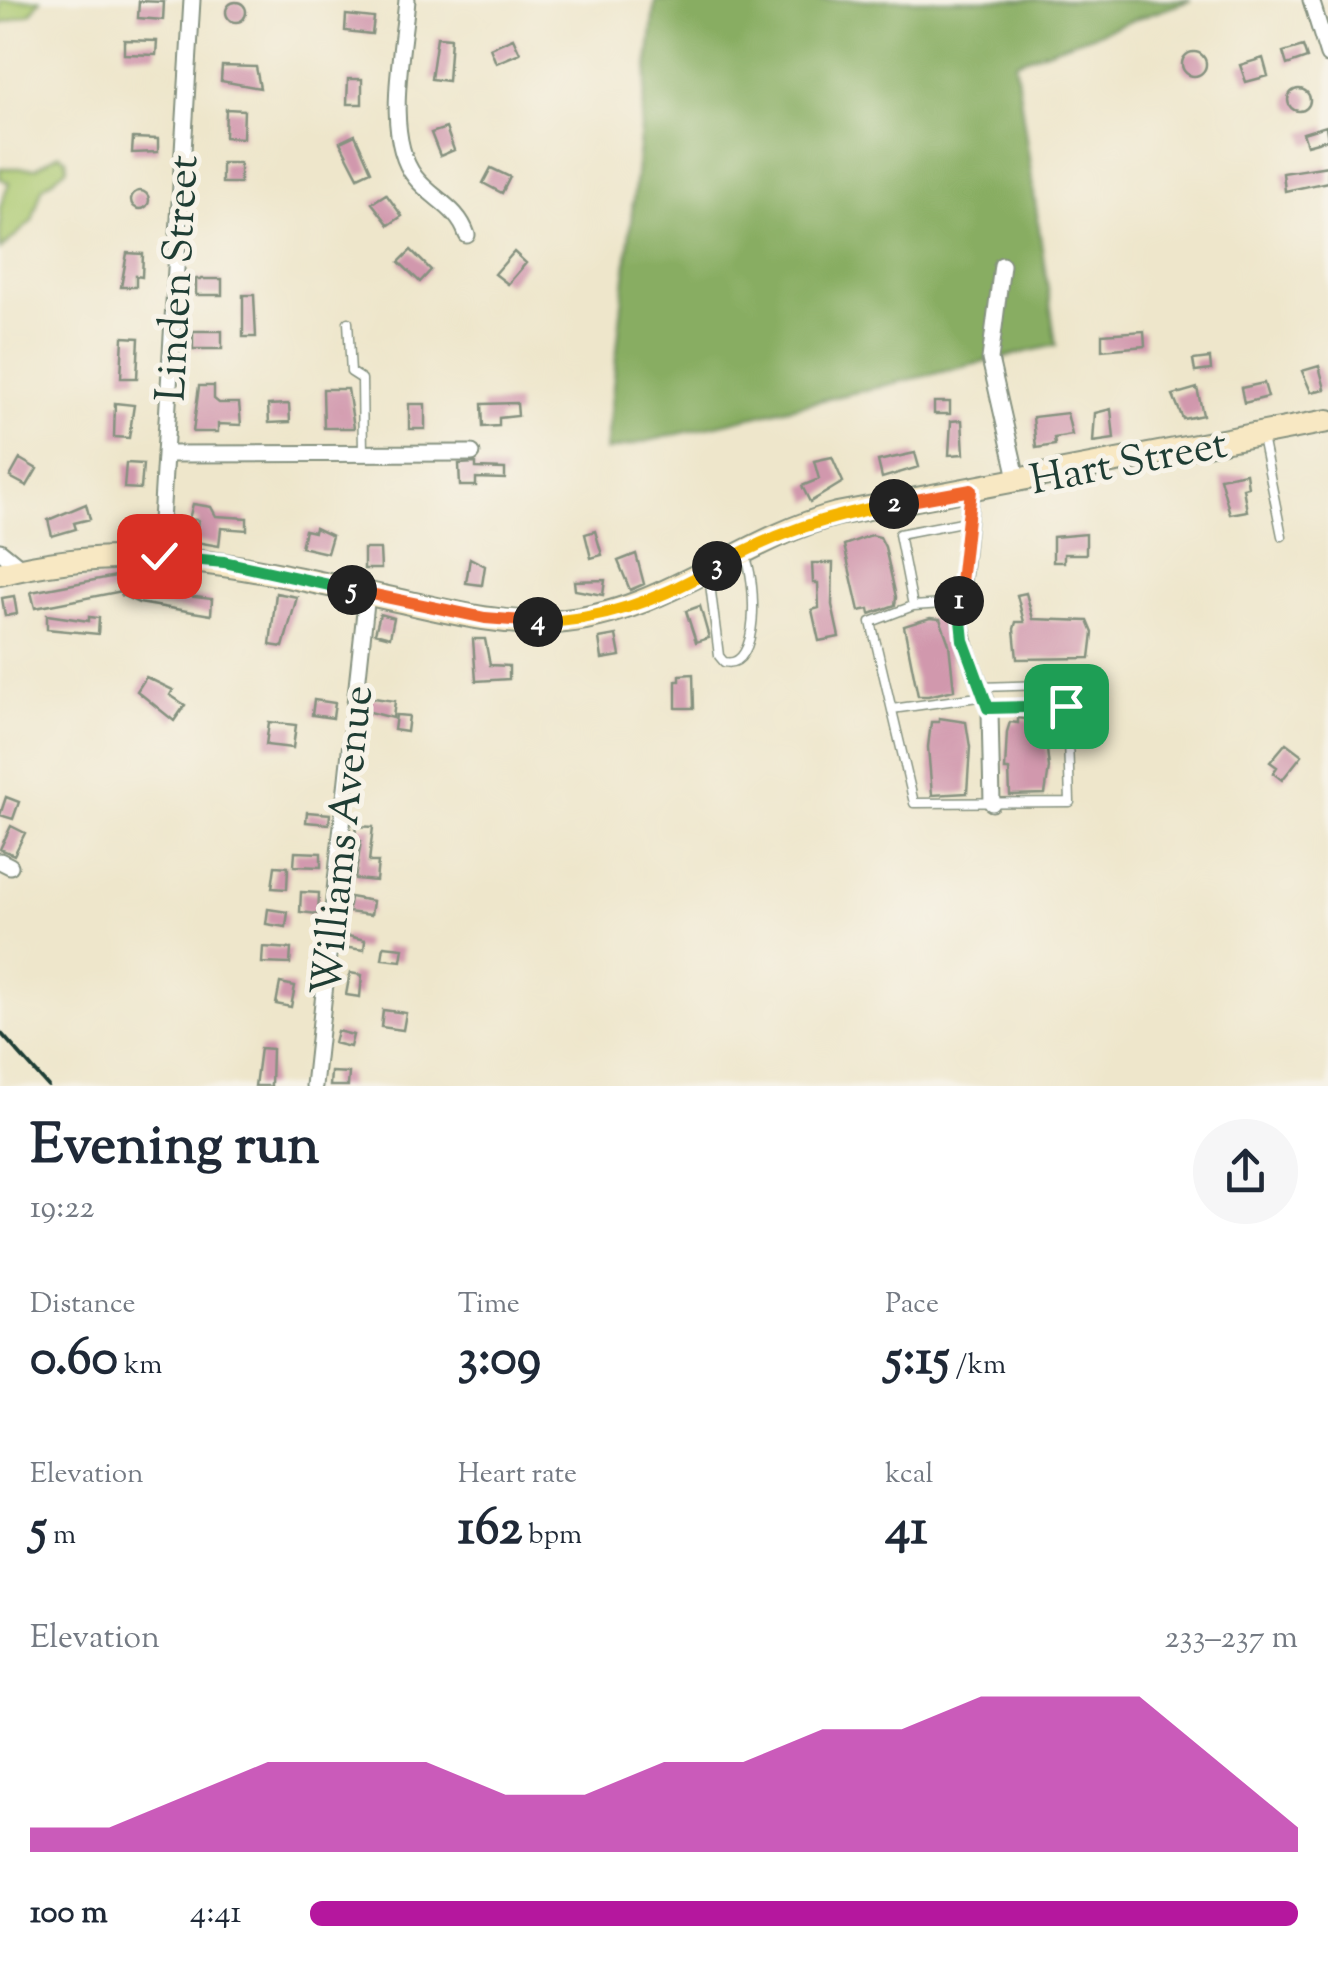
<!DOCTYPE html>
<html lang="en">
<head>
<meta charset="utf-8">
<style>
  :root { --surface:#fff; --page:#f6f6f7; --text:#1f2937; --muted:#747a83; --accent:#b5179e }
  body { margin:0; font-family:"Sorts Mill Goudy",serif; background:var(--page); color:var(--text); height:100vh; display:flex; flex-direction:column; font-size:38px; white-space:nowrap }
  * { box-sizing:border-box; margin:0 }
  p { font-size:32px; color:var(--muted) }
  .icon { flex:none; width:55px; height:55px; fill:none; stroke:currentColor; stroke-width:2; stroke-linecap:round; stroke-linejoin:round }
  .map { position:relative; height:1086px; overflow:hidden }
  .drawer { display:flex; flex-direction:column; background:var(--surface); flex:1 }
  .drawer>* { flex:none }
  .pin { position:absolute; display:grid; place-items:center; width:85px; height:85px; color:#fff; margin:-42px; border-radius:20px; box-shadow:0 5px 15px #0006 }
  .km { position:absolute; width:50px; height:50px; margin:-25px; border-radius:50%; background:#222; color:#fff; font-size:28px; line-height:50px; text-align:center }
  .round { display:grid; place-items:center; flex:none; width:105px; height:105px; border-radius:52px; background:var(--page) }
  .head { display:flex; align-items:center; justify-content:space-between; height:170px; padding:0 30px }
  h1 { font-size:55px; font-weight:700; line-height:75px }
  .figures { display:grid; grid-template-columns:repeat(3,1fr); gap:15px; height:170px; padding:10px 30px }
  .figures div { display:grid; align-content:center }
  .figures b { font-size:50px; font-weight:700 }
  .figures small { font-size:28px; font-weight:400 }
  .figures p { font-size:28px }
  .chart { height:280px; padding:20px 30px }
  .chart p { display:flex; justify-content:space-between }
  .chart svg { width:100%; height:180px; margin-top:10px; fill:var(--accent); opacity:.7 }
  ul { padding:0 30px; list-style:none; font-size:32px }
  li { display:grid; grid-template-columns:160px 120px 1fr; align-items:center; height:75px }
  li i { height:25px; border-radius:12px; background:var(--accent) }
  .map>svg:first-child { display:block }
  .green { fill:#abc970; stroke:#658352; stroke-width:2.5 }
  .forest { fill:#88ad62; stroke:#54754b; stroke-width:2.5 }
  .building { fill:#d198ad }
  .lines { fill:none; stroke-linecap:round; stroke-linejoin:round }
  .lane-casing { stroke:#869280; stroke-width:11 }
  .street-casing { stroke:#869280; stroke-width:19 }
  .secondary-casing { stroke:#869280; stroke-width:26 }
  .lane { stroke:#fff; stroke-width:8 }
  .street { stroke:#fff; stroke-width:15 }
  .secondary { stroke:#f8e8c3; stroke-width:22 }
  .rail { stroke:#1f3d34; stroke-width:4 }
  .split-1-casing { stroke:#fff; stroke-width:20 }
  .split-2-casing { stroke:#fff; stroke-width:20 }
  .split-3-casing { stroke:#fff; stroke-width:20 }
  .split-4-casing { stroke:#fff; stroke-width:20 }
  .split-5-casing { stroke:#fff; stroke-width:20 }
  .split-6-casing { stroke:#fff; stroke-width:20 }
  .split-1 { stroke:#22a559; stroke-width:12 }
  .split-2 { stroke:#f0652b; stroke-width:12 }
  .split-3 { stroke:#f5b400; stroke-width:12 }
  .split-4 { stroke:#f5b400; stroke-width:12 }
  .split-5 { stroke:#f0652b; stroke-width:12 }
  .split-6 { stroke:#22a559; stroke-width:12 }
  .labels { text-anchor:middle; stroke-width:10; stroke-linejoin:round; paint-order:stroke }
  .street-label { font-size:42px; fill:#1f3d34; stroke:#f7f3e8 }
</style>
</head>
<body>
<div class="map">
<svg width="1328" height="1086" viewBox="0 0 1328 1086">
  <rect width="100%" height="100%" fill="#f7f3e8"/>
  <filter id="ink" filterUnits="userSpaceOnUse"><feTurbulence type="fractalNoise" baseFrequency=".01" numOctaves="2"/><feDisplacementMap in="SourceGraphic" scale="20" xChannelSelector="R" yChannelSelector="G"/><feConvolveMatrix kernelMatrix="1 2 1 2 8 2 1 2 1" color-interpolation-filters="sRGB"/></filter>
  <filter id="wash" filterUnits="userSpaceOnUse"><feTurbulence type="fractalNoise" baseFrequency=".0048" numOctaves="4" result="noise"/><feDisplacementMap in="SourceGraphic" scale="40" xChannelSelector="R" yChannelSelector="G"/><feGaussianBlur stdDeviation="2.25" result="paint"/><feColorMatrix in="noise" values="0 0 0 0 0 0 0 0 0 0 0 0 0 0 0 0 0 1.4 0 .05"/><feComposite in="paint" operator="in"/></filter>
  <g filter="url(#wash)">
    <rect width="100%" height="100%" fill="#eee6cb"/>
    <path class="green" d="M0,0H41L30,14L0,24Z
      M59,154L66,159L67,168L42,188L32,221L0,250V207L9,183L0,178V168H36Z"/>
    <path class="forest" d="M655,0H1191L1015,62L1056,345L606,451Z"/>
    <g id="blocks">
      <path class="building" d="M139,1L164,2L163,20L138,18Z
        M226 12a10 10 0 1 1 20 0a10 10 0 1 1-20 0Z
        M346,15L374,18L372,34L345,31Z
        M437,37L451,38L448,81L431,79Z
        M513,38L520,53L496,63L490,48Z
        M124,40L157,41L156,55L124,54Z
        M1303,46L1307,58L1287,65L1283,52Z
        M1182 64a12 12 0 1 1 24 0a12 12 0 1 1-24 0Z
        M1263,58L1268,76L1246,82L1240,65Z
        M222,66L256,67L260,88L221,81Z
        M348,79H362V104H347Z
        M1288 100a11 11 0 1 1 22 0a11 11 0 1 1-22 0Z
        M226,109L244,110L243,138L225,137Z
        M1326,126L1328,139L1307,145L1303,133Z
        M446,128L454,150L440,156L431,133Z
        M355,135L371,171L358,177L340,142Z
        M133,138L158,139V152L132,153Z
        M222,163H240V183H222Z
        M1328,166V182L1285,191L1283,173Z
        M491,168L510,177L502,193L483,183Z
        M131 200a9 9 0 1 1 18 0a9 9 0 1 1-18 0Z
        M386,194L402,216L389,225L372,203Z
        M411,250L431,270L420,282L399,262Z
        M514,252L526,263L508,284L495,274Z
        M127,253L143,254L142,277L136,276V287H121Z
        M196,279H222V295H196Z
        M243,295H254L256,337H243Z
        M193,331H222V349H193Z
        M1144,331L1145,346L1102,350V334Z
        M123,337L139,338L137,378H121Z
        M1210,358L1211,370L1195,372L1193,360Z
        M1319,366L1325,389L1311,392L1302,371Z
        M1264,383L1268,397L1244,403L1241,388Z
        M199,386H214V399L219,403H239L241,425L218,424V432H193Z
        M1197,388L1203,415L1183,419L1173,395Z
        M323,389H348L354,428H324Z
        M934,402H950V414H934Z
        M115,403L134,405L129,438L114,437Z
        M517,403L518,416L499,418V426L483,427L482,404Z
        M289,404L290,422L269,423L268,405Z
        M409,404H425V429H409Z
        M1111,409L1114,439L1093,442L1095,413Z
        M1067,413L1072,435L1054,438L1055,445L1036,448L1033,417Z
        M962,420L964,454L949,455L951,421Z
        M915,453L919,467L882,478L878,461Z
        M832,457L843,482L810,502L802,486L819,479L814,461Z
        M20,459L37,469L27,486L10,477Z
        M126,463L143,464L141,489L124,488Z
        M476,463V468L505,469V479L476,478V486H460L459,464Z
        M1246,473L1248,487L1243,488L1247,511L1230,514L1220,478Z
        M86,504L90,519L74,523L76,529L52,536L48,520Z
        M193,504L211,507L216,516L247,518V530L221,528L219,546L196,542L198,520L189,519Z
        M315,528L332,536L327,553L301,547L305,530L314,532Z
        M595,531L602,555L591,558L585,534Z
        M1086,534V554H1064V562H1053V537Z
        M871,535L880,537L885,547L896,597L895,605L870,614L869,609L859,611L844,545Z
        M364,549H380L381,569H364Z
        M636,554L644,584L630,590L618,561Z
        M470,558L485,566L482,585L466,583Z
        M812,563H833L832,605L839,637L819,641L812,610L819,608L818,583H813Z
        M121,575L136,577L134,587L146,591L212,599L211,615L139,603L121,595L122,591L35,608L31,592Z
        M605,580L603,595L575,590L574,581Z
        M276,593L297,597L283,647L270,645Z
        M1026,593L1033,619L1088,621L1093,633L1090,658L1017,659L1014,629L1016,622H1024L1017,595Z
        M14,596L17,614L5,616L2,598Z
        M700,606L709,638L696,642L686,611Z
        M380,614L394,618L390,637L375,633Z
        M47,615L89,621V617L99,618L98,634L47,629Z
        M930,618L940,619L949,644L954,690L928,696H918L904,626Z
        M616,635L620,656L602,659L599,638Z
        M473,639H485L490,665L509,666V679L476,681Z
        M693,674L694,708H676V681H680V675Z
        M146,677L173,690L170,695L185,705L174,721L137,691Z
        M367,697L395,701L393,718L366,711Z
        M314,700L335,703L333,718L312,715Z
        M396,715L409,716L407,732L394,730Z
        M939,718L966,722L970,747L967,793L932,795L928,747L931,722H939Z
        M1018,718L1044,722L1049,768L1045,794L1010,795L1009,770H1005L1007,732L1010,722L1018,723Z
        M269,722L296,725L293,748L266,745Z
        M1286,743L1302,755L1282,780L1273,773L1277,767L1270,762Z
        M6,797L19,802L13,819L0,815Z
        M307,812L330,814L329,824L306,822Z
        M11,826L25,833L14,855L0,849Z
        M356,826L373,827L369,862H378L376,881L355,879L361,841L355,840Z
        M295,852L321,853V867L294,866Z
        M275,866L288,867L287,889L272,888Z
        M301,892L319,893L318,914L300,912Z
        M350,897L373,901L371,915L348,912Z
        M268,909L288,912L286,927L266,924Z
        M344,935L365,940L364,950L342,947Z
        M384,946L403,948L401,961L382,959Z
        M263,947L291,949L290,964L262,963Z
        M350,973L362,975L360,997L346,995Z
        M280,983L295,986L291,1007L276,1004Z
        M383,1010L406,1013L403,1030L381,1027Z
        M337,1031L353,1035L350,1047L334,1043Z
        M260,1048L272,1049L271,1086H255Z
        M331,1072L349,1073L348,1086H330Z"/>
    </g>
  </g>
  <g filter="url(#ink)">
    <use href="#blocks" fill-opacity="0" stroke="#869280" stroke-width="2.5"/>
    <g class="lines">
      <defs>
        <path id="lane" d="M348,322L351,372L362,379L363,454
          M1262,437L1282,536
          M967,521L899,534L913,606L871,622L914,803L1070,802L1067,706L991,708
          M709,576L719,656L724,662C761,671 756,577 745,556
          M913,606L958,603
          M981,687L1076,684
          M892,709L985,696"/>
        <path id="street" d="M407,0C403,50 383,136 415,177C432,199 458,207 467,235
          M1311,0L1328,55
          M1002,265L990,359L1018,482
          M165,454L472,453
          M971,490L959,615L967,652L990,711L992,803
          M0,551L21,568
          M159,555L192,0
          M0,861L10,866
          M314,1086L367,593"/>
        <path id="secondary" d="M0,574C137,539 248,567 383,597C439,609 497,626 555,622C661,615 738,540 837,514L1328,421"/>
      </defs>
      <use href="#lane" class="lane-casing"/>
      <use href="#street" class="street-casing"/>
      <use href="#secondary" class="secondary-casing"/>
      <use href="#lane" class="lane"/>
      <use href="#street" class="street"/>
      <use href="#secondary" class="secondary"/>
      <path class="rail" d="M0,1032L48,1086"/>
    </g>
  </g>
  <g class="lines" filter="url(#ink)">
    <defs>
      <path id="split-1" d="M959,601L963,640L988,708L1066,706"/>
      <path id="split-2" d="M894,504L971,490L959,601"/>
      <path id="split-3" d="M717,566C775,533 828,516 894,504"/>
      <path id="split-4" d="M538,622C604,621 662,599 717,566"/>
      <path id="split-5" d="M352,590L485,618L538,622"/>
      <path id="split-6" d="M159,556L224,562L352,590"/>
    </defs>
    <use href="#split-1" class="split-1-casing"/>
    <use href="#split-2" class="split-2-casing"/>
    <use href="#split-3" class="split-3-casing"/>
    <use href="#split-4" class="split-4-casing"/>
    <use href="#split-5" class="split-5-casing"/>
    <use href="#split-6" class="split-6-casing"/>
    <use href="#split-1" class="split-1"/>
    <use href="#split-2" class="split-2"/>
    <use href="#split-3" class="split-3"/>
    <use href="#split-4" class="split-4"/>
    <use href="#split-5" class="split-5"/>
    <use href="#split-6" class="split-6"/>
  </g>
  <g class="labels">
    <g class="street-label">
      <text transform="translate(175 278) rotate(-87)" y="15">Linden Street</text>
      <text transform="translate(1128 460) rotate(-11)" y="15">Hart Street</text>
      <text transform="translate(340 840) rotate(-84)" y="15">Williams Avenue</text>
    </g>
  </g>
</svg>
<div class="pin" style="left:1066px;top:706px;background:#1e9e55"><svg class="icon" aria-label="arrive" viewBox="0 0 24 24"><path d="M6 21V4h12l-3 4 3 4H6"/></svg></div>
<div class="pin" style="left:159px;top:556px;background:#d93025"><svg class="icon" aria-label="check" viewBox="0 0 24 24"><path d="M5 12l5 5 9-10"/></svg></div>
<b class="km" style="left:959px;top:601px">1</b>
<b class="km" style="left:894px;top:504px">2</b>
<b class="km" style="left:717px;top:566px">3</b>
<b class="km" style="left:538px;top:622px">4</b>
<b class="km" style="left:352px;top:590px">5</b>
</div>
<section class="drawer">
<div class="head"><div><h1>Evening run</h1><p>19:22</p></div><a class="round"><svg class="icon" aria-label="share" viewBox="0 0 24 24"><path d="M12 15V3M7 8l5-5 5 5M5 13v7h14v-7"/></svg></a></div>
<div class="figures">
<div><p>Distance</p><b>0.60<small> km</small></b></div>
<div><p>Time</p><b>3:09</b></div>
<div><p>Pace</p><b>5:15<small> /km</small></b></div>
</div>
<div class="figures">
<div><p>Elevation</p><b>5<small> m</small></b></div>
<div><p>Heart rate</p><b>162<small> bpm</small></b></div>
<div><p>kcal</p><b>41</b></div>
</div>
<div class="chart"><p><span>Elevation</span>233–237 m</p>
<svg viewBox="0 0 160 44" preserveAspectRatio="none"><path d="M0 44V38L10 38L20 30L30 22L40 22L50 22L60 30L70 30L80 22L90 22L100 14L110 14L120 6L130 6L140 6L150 22L160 38V44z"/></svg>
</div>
<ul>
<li><b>100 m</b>4:41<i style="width:100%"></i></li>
</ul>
</section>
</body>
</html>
